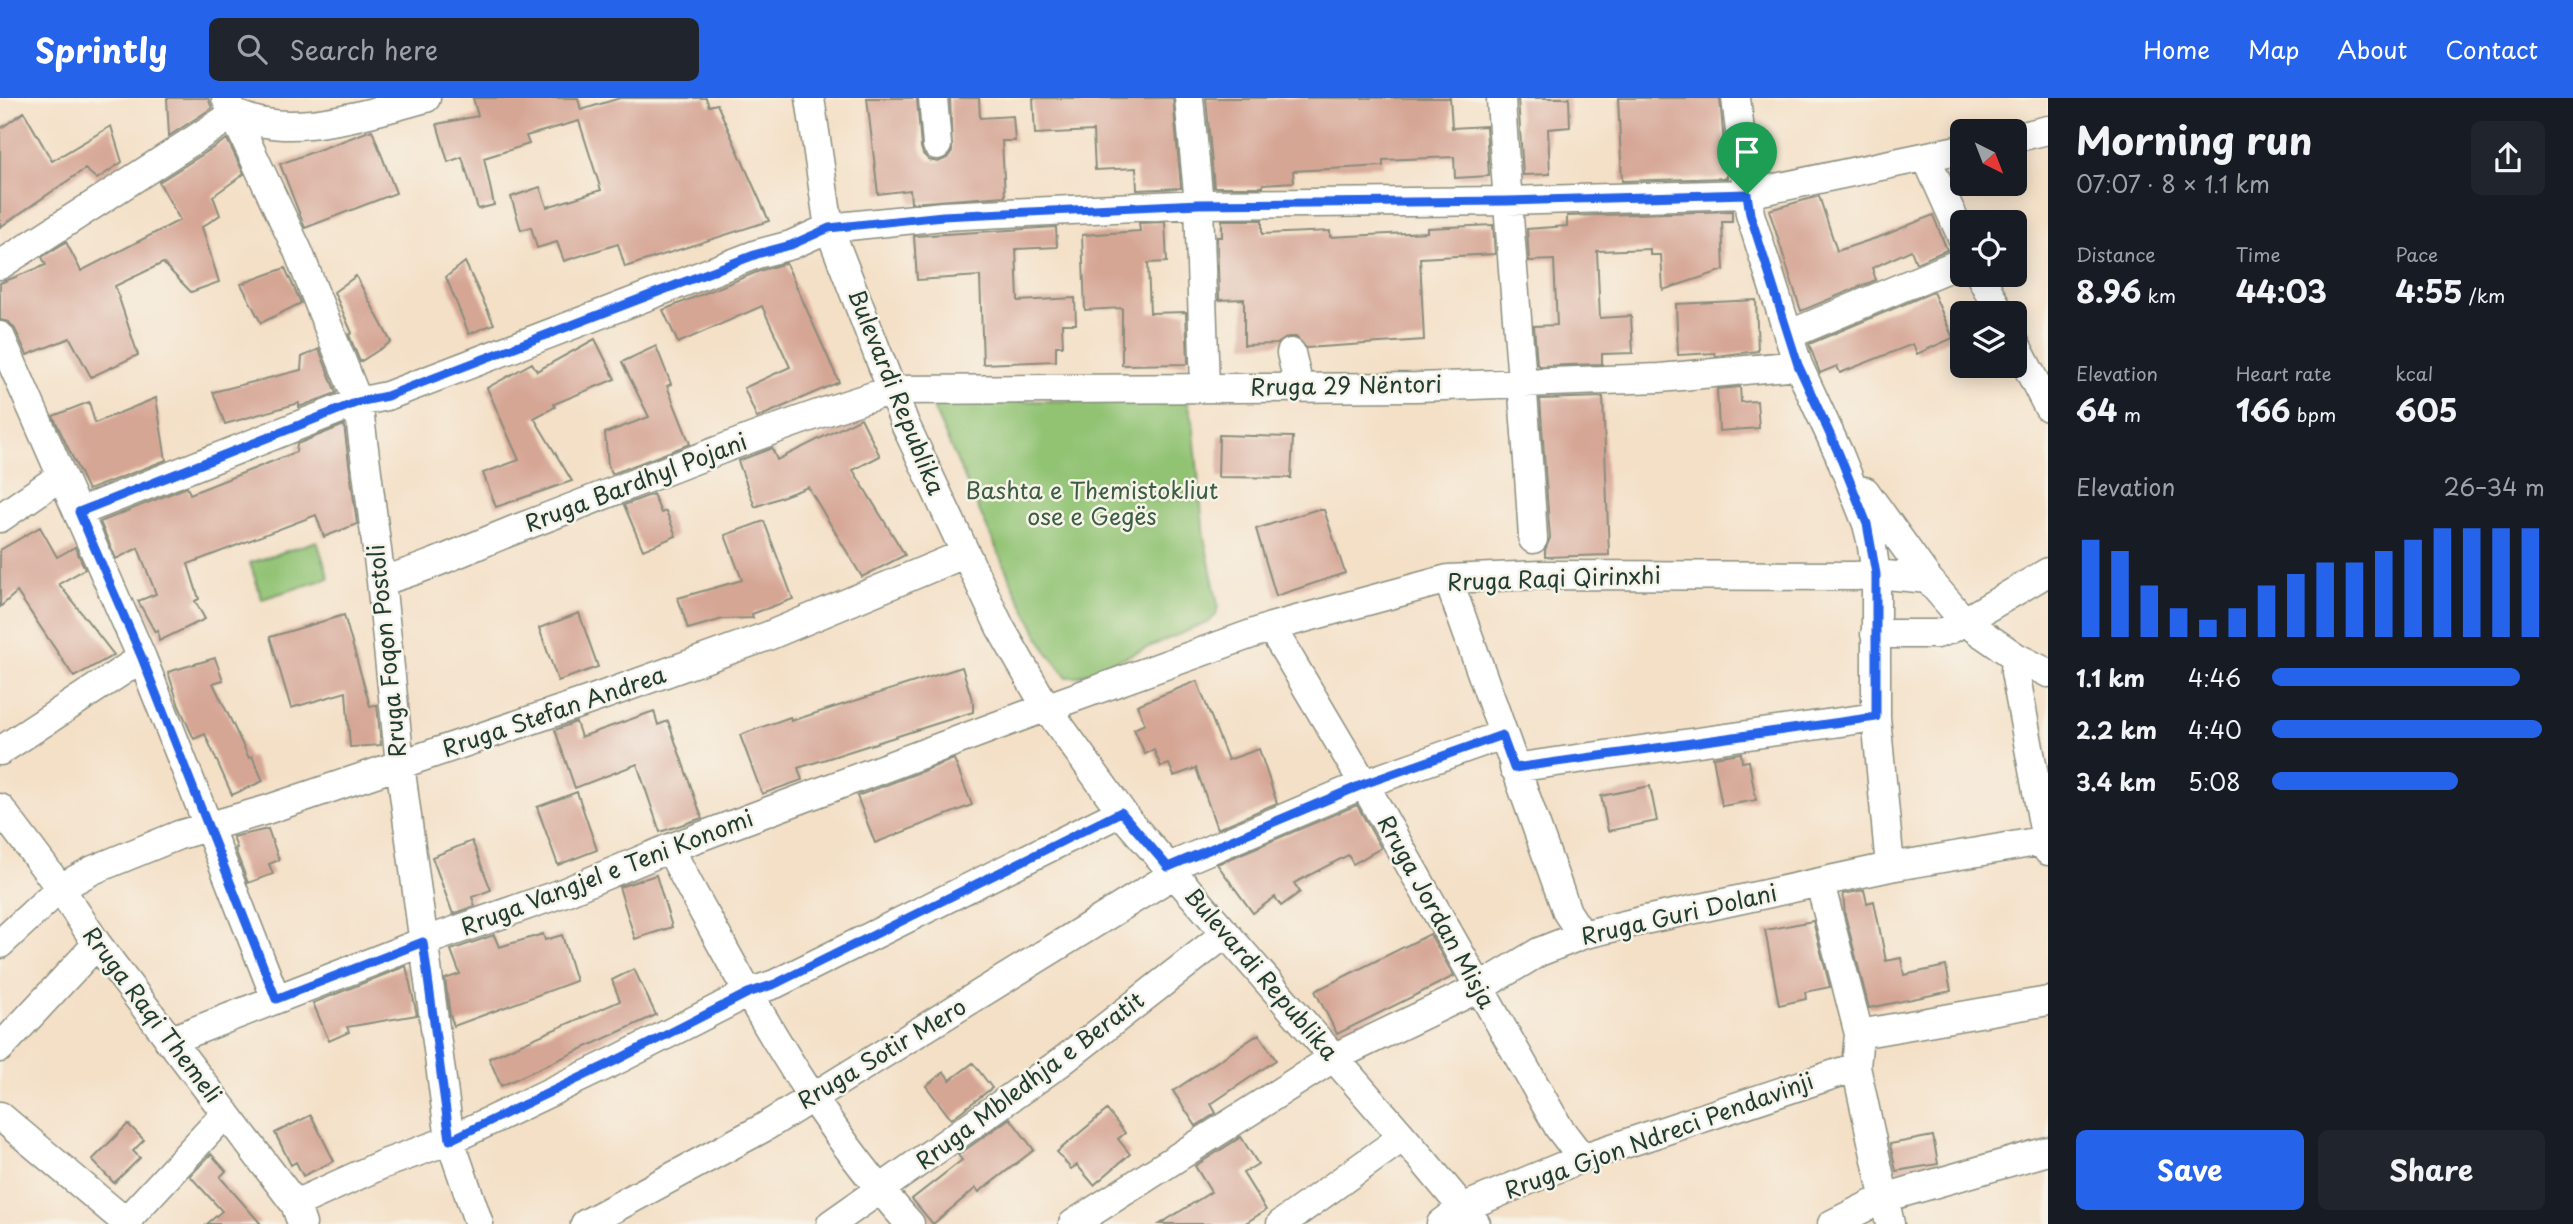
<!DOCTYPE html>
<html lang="en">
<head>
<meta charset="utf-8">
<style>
  :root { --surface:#171b24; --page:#20242c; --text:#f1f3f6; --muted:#9ea1a6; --accent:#2563eb }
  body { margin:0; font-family:"Playpen Sans",sans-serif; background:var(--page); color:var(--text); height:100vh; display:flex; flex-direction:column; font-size:26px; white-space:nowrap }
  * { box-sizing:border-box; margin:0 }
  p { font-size:23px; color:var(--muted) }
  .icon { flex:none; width:38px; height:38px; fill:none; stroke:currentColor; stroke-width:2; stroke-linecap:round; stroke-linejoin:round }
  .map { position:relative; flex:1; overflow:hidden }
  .sheet { display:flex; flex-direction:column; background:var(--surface); width:525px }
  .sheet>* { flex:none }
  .needle { width:46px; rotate:138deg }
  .fabs { position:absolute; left:1950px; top:21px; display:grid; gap:14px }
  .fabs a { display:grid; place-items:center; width:77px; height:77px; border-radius:10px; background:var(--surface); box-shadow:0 4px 18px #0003; font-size:35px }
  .pin { position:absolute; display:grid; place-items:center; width:60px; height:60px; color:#fff; margin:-72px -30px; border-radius:50% 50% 50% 0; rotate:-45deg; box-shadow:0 0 7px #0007 }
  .pin .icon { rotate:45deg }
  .round { display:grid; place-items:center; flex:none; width:74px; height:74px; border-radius:10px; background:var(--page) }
  .summary { display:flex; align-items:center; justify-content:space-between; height:119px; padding:0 28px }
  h1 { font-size:38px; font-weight:700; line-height:52px }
  .metrics { display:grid; grid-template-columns:repeat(3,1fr); gap:10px; height:119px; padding:7px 28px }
  .metrics div { display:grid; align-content:center }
  .metrics b { font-size:30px; font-weight:700 }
  .metrics small { font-size:19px; font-weight:400 }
  .metrics p { font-size:19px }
  .chart { height:196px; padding:14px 28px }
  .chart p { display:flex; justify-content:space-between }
  .chart svg { width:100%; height:126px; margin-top:7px; stroke:var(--accent); stroke-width:6 }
  .button { display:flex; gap:14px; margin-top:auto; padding:14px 28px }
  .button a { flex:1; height:80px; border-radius:10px; background:var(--accent); color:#fff; font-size:28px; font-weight:700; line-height:80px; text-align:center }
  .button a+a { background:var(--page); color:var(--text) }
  ul { padding:0 28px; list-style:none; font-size:23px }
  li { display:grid; grid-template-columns:112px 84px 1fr; align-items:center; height:52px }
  li i { height:18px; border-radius:9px; background:var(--accent) }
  header { display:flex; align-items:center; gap:42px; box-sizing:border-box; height:98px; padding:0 35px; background:var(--accent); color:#fff }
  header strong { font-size:33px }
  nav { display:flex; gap:38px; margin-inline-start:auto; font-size:24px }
  .search { width:490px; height:63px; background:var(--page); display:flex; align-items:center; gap:18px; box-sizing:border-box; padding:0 24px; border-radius:10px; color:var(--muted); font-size:26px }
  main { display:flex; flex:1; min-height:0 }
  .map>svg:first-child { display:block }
  .green { fill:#91c373; stroke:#588054; stroke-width:2 }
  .building { fill:#d6a695 }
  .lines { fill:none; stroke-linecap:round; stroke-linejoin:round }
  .minor-casing { stroke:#8a8e7e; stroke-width:31 }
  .minor { stroke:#fff; stroke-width:28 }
  .route-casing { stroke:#fff; stroke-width:14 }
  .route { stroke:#2563eb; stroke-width:9 }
  .labels { text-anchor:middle; stroke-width:5; stroke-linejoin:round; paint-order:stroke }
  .street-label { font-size:23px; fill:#1f3d34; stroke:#f7f3e8 }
  .park-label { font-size:23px; fill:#3c5e44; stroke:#f7f3e8 }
</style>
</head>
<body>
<header>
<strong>Sprintly</strong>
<div class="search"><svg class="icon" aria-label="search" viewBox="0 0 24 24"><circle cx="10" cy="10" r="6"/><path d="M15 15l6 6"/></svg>Search here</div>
<nav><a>Home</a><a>Map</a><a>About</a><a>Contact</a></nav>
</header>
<main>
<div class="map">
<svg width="2048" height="1126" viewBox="0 0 2048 1126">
  <rect width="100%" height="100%" fill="#f7f3e8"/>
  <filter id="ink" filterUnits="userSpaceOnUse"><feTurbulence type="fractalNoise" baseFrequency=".0143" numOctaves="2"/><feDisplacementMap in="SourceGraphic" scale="14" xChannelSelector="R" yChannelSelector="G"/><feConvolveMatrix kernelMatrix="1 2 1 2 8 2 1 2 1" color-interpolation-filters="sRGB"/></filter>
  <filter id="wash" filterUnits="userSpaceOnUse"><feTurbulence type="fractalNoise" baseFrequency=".00686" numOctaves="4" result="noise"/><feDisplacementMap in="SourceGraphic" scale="28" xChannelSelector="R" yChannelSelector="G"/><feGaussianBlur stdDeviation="1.57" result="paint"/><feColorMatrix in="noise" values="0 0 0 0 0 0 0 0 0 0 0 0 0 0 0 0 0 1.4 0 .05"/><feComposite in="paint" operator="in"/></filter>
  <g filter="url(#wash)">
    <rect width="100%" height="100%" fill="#f4e0c7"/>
    <path class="green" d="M1187,302L1193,323L1204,439L1218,507L1216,517L1209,524L1077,579H1067L1046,552L1016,494L934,312L936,304Z
      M317,443L329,480L262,501L250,465Z"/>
    <g id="blocks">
      <path class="building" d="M167,0H208L212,10L169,38Z
        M473,0H578L581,12L620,0H706L709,8L717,6L769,123L625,169L618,146L564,163L557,144L537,150L531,129L521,132L511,99L540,89L547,109L601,92L579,23L526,38L529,46L484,60L494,107L478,111L462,59L448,64L437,26L478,18Z
        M867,0H917L921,49L923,56L929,62L938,64L947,60L952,53L950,0H979L980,20L1013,18L1015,43H1002L1005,98L911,105L910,92L878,96Z
        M1033,0H1173L1181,90L1137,92L1136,70L1095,72L1093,33L1035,36Z
        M1206,0H1450L1452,30L1486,28L1489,78L1455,80L1454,59L1383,62V68L1293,73L1294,84L1263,86V89H1214Z
        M1518,0H1569L1570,29L1548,31L1550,76L1523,77Z
        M1618,0H1720L1727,80L1622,83Z
        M24,14L52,63L111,28L122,64L97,81L85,71L0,129V31Z
        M372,32L396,95L305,130L280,66Z
        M227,41L244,76L213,98L220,117L202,129L219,184L191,194L163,165L115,188L138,257L91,279L70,240L27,257L15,231L9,224L0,222V185L46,167L42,159L66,144L81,173L180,122L159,84Z
        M1819,98L1837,153L1885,137L1933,117L1947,152L1916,165L1911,152L1872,170L1876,182L1801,213L1769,112Z
        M1732,113V124H1722L1724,172L1663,192L1661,157H1650V151L1597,153L1600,220L1631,218L1633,255L1602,256V266L1539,268L1537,266L1534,228L1557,227L1554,162L1529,163L1527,131L1567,128V118Z
        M1222,122H1262V136L1330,133V139L1427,134V130L1493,127L1495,156L1420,160L1424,242L1306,250L1296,239H1288L1277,246L1244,247V201L1219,202L1217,139H1222Z
        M1165,124L1167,164L1148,165L1150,215L1186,214L1188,266L1122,267V210L1085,212L1082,137L1140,133L1139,125Z
        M1056,129L1057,149L1016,151L1018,203L1075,200L1076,226H1062L1063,248H1056V263L983,266L980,178L917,182L914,138Z
        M465,164L494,226L469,236L446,179Z
        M786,165L839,284L757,320L744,290L790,269L762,208L678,245L663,212L762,172Z
        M285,170L301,205L261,225L241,186Z
        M356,178L391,244L360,264L349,237L352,235L334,194Z
        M1933,194L1953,240L1917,256L1913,246L1840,275L1837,268L1820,275L1809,246Z
        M1756,202L1758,253L1716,258L1715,255L1678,257L1676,206Z
        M595,241L615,281L554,306L555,309L534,320L572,383L496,409L483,375L519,362L487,290L532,265L537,273Z
        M656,248L671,286L667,288L690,346L612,376L608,367L605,335L649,319L622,264Z
        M319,251L336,295L299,309V305L225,326L213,294L301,272L302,259Z
        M1740,289L1741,304L1757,303L1759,330L1719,333L1717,291Z
        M1603,299L1609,457L1545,459V452L1550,440L1540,301Z
        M156,300L166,362L88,392L53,318L89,304L95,325Z
        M861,320L880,358L853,372L905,457L862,479L808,389L755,409L738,363L772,350L777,362Z
        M344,327L357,426L324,439L316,417L188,466L199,501L195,503L205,521L159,543L158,532L155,534L138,503L156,496L138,450L116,461L100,424L187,389L190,396L296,354L297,346Z
        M1219,337L1293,339L1291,380L1218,379Z
        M653,396L661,415L666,413L676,438L643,452L624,407Z
        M1315,412H1324L1345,475L1276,498L1256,431Z
        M764,423L793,501L752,516L753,520L723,521L688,531L678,500L742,482L725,437Z
        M40,429L57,459L75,449L85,471L59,486L114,557L74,579L17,494L0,509V452Z
        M579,515L598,569L558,583L539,530Z
        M344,517L370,608L377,607L381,647L350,649L346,594L291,610L270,539Z
        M215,560L223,582L213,585L249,660L252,658L263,683L232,697L205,636L194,641L179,608L168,574Z
        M962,569L973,605V614L798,670L802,682L762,696L740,637L790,619L791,623Z
        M1197,583L1228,662L1259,651L1277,705L1217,731L1196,670L1174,678L1169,666L1161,669L1154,652L1145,656L1134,631L1145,626L1137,607Z
        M654,613L658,627L668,623L702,720L660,734L637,666L575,690L555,632L576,624L581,639Z
        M1741,655L1742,664L1749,663L1756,702L1722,708L1713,659Z
        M954,661L972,707L875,745L857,698Z
        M1650,688L1657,723L1608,733L1601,698Z
        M577,694L597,752L558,767L537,709Z
        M1357,707L1381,750L1353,766L1348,757L1294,785L1300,794L1281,808L1275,799L1253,815L1217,766Z
        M268,731L279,762L269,766L273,776L248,785L235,751L237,750L233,739Z
        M472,743L491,792L472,799L475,808L453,816L432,759Z
        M656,777L672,829L635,841L619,789Z
        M1864,792L1867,805L1874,803L1886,863L1901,860L1904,877L1946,868L1951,893L1869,910L1845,817L1843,796Z
        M1813,823L1830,889L1805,894L1806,901L1779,907L1765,832Z
        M543,836L545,842L562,837L576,883L454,928L450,917L445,881L460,876L451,852L494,837L499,849Z
        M1430,836L1454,878L1337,936L1315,893Z
        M406,868L417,917L347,929L349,934L329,943L313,905Z
        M634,871L656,917L501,988L489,960L620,903L612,882Z
        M1259,936L1276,962L1211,1006L1216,1015L1196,1028L1173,993Z
        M973,965L992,990L951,1021L926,988L944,974L950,982Z
        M1107,1012L1125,1035L1118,1041L1130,1056L1094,1087L1077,1067L1071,1071L1057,1054Z
        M311,1017L334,1063L303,1078L296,1064L291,1067L275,1035Z
        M1010,1020L1034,1052L979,1094L976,1090L933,1126L912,1101L962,1062L958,1057Z
        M128,1026L144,1042L133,1053L140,1060L114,1085L92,1062Z
        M1933,1038L1938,1066L1896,1073L1890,1046Z
        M1241,1039L1258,1066L1243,1075L1266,1112L1244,1126H1160L1211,1094L1195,1068Z
        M211,1056L226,1073L220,1079L261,1126H207L222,1113L190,1078Z"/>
    </g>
  </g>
  <g filter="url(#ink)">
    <use href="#blocks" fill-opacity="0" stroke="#8a8e7e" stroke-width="2"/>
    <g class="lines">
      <defs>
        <path id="minor" d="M226,0L298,153L358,304L381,483L400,666L450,1042L479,1126
          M810,0L829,130L905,326L1000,529L1046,609L1129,724L1422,1061L1476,1126
          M933,0L937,47
          M1189,0L1199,106L1205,289
          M1501,0C1509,147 1525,294 1533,441
          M1736,0L1750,116L1798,267L1839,356L1867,426L1871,442L1876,476V619L1890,769
          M2014,40L2048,32
          M1926,59L1962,139
          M0,167L234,16C245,19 255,24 266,25C311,34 381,12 426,0
          M1980,177L2000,215
          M1788,237L1962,164
          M0,238L142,560L276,901
          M2014,243L2048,309
          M1291,255L1299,289
          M1865,393L1928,481
          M79,414L358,304L387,298L757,156L791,147L829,130L943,118L1199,106L1507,103L1747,96L1962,51
          M0,420L61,378
          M1448,481L1567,814L1582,837
          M381,483C429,470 473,448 519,430C643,383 766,330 893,292L1417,289L1660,280L1798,267
          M1271,529L1364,686L1559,1030L1582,1060
          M1875,536H1937L1951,531L2048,474
          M2016,559L2015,574L2048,753
          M0,653L142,560
          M1514,670L1876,619
          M0,710L60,790L97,846L295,1106L302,1126
          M670,750C687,786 707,819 725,853C778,950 836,1044 910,1126
          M1169,769L1364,686L1502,637
          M1820,785L1859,936L1856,969L1890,1126
          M0,846L60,790L93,772L179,737L266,712L593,601L768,538L964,456
          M1859,936L2048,903
          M169,943L423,844L565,794L670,750L1023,618L1271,529L1448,481L1541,477L1856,478L1876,476L1928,481L1965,524L2016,559L2048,575
          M0,950L97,846
          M0,1018L128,1126
          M295,1106L381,1067L450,1042L613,964L748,895L775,886L1121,714
          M123,1126L226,1015
          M585,1126L763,1030L1174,776
          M831,1126L1061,964L1225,836
          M1073,1126L1333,960L1479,890L1539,854L1582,837L1645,822L1890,769L2048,742
          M1281,1126L1403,1039
          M1441,1126L1462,1110L1582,1060L1856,969
          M1832,1126L1884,1100L2048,1053"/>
      </defs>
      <use href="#minor" class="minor-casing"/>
      <use href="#minor" class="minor"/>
    </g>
  </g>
  <g class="lines" filter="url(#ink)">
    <defs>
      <path id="route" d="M1747,96L1750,116L1798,267L1839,356L1867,426L1876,476V619L1514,670L1502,637L1364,686L1168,769L1121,714L775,886L748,895L613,964L450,1042L423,844L276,901L142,560L79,414L358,304L387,298L757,156L791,147L829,130L943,118L1199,106L1507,103Z"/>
    </defs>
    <use href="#route" class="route-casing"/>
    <use href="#route" class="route"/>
  </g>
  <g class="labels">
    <g class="street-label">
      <text transform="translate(1346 288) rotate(-1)" y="8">Rruga 29 Nëntori</text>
      <text transform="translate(896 294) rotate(68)" y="8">Bulevardi Republika</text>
      <text transform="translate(636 385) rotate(-21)" y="8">Rruga Bardhyl Pojani</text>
      <text transform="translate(1554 481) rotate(-2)" y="8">Rruga Raqi Qirinxhi</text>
      <text transform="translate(387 553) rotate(-96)" y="8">Rruga Foqon Postoli</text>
      <text transform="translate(554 614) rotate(-19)" y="8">Rruga Stefan Andrea</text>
      <text transform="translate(607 775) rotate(-21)" y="8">Rruga Vangjel e Teni Konomi</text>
      <text transform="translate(1436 814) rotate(61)" y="8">Rruga Jordan Misja</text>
      <text transform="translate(1679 817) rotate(-13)" y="8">Rruga Guri Dolani</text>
      <text transform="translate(1261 876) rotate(49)" y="8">Bulevardi Republika</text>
      <text transform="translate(152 917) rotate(53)" y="8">Rruga Raqi Themeli</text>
      <text transform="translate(882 956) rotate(-31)" y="8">Rruga Sotir Mero</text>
      <text transform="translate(1030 983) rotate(-37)" y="8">Rruga Mbledhja e Beratit</text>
      <text transform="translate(1659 1038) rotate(-20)" y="8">Rruga Gjon Ndreci Pendavinji</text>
    </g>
    <g class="park-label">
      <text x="1092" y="401">Bashta e Themistokliut<tspan x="1092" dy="26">ose e Gegës</tspan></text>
    </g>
  </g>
</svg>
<div class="fabs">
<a><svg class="needle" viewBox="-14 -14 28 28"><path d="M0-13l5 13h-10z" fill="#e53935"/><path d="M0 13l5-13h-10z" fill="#9ea1a6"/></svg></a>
<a><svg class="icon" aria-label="locate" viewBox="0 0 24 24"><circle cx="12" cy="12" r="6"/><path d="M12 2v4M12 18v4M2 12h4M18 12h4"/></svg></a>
<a><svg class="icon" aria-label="layers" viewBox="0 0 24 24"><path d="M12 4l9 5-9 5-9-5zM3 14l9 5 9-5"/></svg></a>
</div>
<div class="pin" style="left:1747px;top:96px;background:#1e9e55"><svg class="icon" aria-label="arrive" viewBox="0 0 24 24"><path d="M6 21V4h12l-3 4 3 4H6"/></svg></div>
</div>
<section class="sheet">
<div class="summary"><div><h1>Morning run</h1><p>07:07 · 8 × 1.1 km</p></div><a class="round"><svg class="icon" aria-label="share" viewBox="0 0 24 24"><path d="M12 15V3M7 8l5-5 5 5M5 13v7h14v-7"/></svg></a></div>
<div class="metrics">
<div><p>Distance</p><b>8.96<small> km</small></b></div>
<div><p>Time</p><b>44:03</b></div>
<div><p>Pace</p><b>4:55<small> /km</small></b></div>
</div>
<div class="metrics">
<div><p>Elevation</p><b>64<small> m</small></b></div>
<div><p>Heart rate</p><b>166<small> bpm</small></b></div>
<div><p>kcal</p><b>605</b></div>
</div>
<div class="chart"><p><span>Elevation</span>26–34 m</p>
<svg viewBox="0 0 160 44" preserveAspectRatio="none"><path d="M5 44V10M15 44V14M25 44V26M35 44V34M45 44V38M55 44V34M65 44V26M75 44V22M85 44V18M95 44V18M105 44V14M115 44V10M125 44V6M135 44V6M145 44V6M155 44V6"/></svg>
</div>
<ul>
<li><b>1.1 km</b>4:46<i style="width:91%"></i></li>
<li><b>2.2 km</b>4:40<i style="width:99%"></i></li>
<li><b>3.4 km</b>5:08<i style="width:68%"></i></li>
</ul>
<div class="button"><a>Save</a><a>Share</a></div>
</section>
</main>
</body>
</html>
